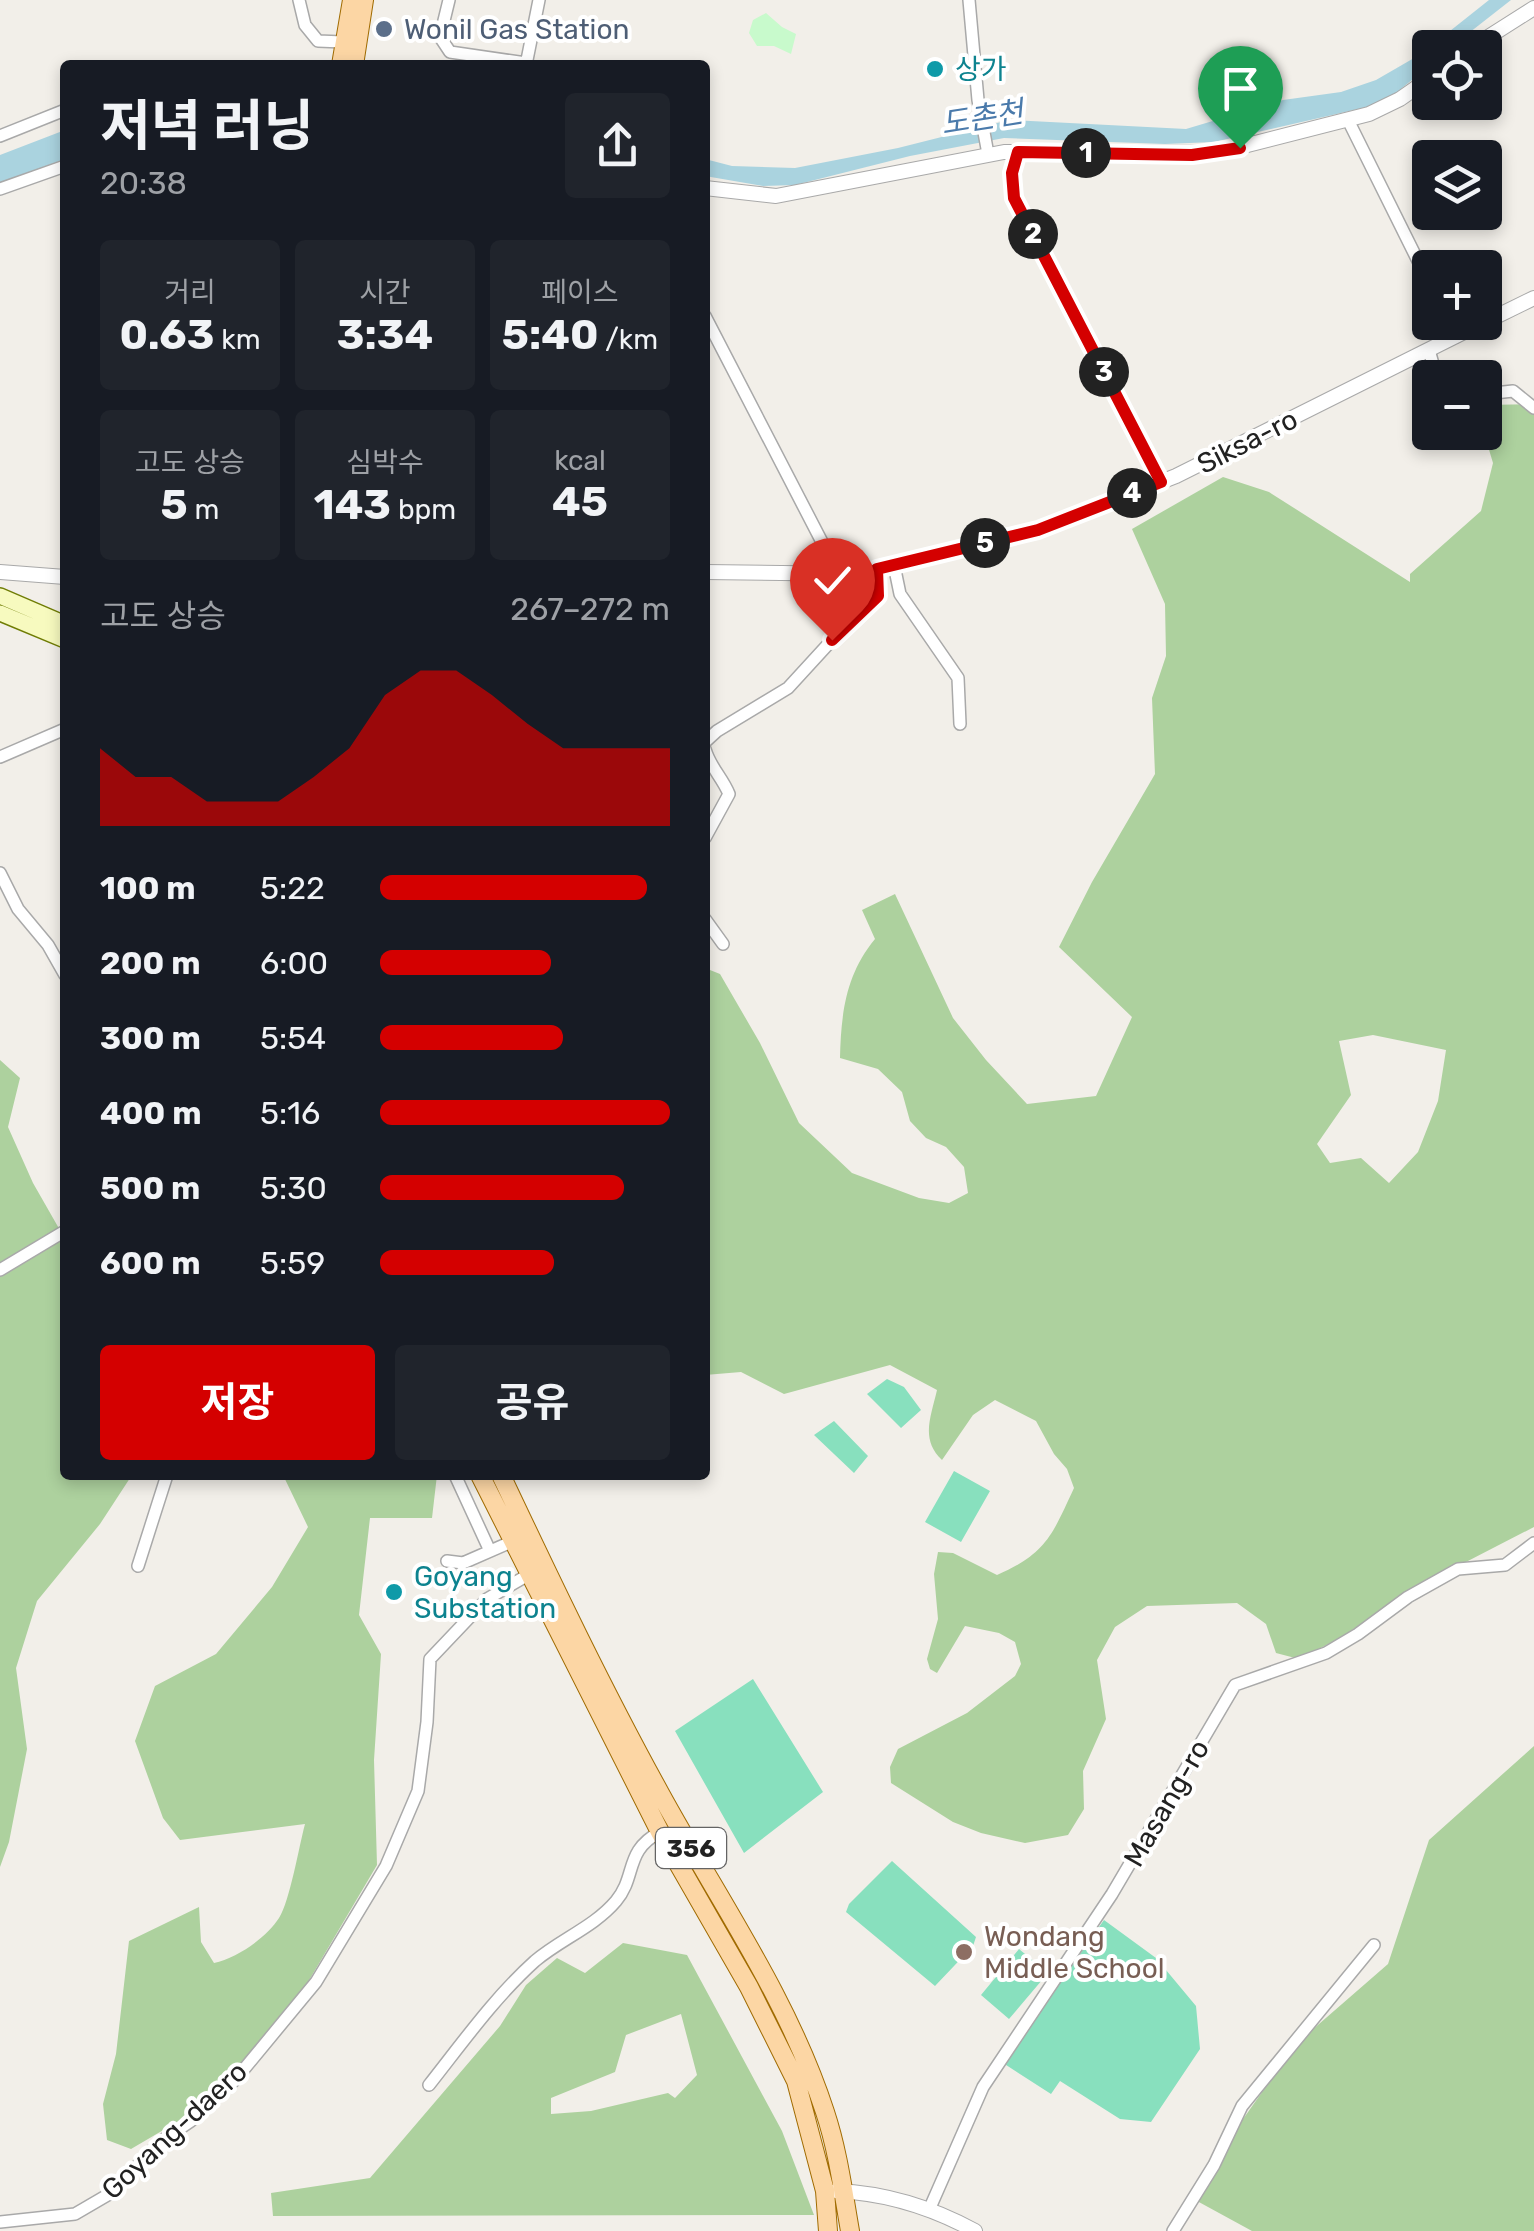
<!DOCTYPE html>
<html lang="ko">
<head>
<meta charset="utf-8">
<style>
  :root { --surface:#171b24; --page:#20242c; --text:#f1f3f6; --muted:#9ea1a6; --accent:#d40000 }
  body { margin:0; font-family:Rubik,"Noto Sans KR",sans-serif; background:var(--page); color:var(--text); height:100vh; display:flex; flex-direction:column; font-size:38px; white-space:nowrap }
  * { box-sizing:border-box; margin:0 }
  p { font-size:32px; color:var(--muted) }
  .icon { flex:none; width:55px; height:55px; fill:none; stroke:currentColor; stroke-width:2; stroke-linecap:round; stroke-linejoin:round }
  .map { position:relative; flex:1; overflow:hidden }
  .drawer { position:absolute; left:60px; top:60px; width:650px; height:1420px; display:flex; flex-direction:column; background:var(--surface); border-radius:10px; box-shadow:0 5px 15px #0003 }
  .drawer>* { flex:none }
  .controls { position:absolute; left:1412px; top:30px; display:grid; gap:20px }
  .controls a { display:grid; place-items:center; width:90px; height:90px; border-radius:10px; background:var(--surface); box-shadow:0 5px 15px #0003; font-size:50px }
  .pin { position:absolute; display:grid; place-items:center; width:85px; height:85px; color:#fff; margin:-102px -42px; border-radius:50% 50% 50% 0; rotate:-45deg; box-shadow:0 0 10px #0007 }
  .pin .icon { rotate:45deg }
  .km { position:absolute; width:50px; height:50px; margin:-25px; border-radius:50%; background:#222; color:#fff; font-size:28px; line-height:50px; text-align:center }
  .round { display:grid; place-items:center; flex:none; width:105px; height:105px; border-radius:10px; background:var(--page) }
  .headline { display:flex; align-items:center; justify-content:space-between; height:170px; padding:0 40px }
  h1 { font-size:55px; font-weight:700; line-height:75px }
  .stats { display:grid; grid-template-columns:repeat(3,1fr); gap:15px; height:170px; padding:10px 40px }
  .stats div { display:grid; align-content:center; border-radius:10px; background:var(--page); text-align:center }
  .stats b { font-size:42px; font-weight:700 }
  .stats small { font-size:28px; font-weight:400 }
  .stats p { font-size:28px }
  .chart { height:280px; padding:20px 40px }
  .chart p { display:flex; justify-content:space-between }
  .chart svg { width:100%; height:180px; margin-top:10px; fill:var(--accent); opacity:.7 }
  .cta { display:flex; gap:20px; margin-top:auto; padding:20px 40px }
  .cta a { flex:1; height:115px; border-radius:10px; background:var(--accent); color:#fff; font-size:40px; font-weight:700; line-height:115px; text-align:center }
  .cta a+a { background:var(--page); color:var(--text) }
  ul { padding:0 40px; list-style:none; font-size:32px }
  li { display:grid; grid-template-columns:160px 120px 1fr; align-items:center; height:75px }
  li i { height:25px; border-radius:12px; background:var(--accent) }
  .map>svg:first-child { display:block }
  .forest { fill:#add19e; fill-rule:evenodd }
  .park { fill:#c8facc }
  .pitch { fill:#88e0be }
  .water { fill:#aad3df }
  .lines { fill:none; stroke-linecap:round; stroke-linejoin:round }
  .minor-casing { stroke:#a9a9a9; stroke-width:14 }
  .tertiary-casing { stroke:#a9a9a9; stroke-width:16 }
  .secondary-casing { stroke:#707d05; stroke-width:18 }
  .primary-casing { stroke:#a06b00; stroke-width:20 }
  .minor { stroke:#fff; stroke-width:11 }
  .tertiary { stroke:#fff; stroke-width:14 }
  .secondary { stroke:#f7fabf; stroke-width:15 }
  .primary { stroke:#fcd6a4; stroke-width:18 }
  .route-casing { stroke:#fff; stroke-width:20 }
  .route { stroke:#d40000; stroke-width:12 }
  .service-dot { fill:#5c6f8a; stroke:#fff; stroke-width:4 }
  .culture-dot { fill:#0f9aa8; stroke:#fff; stroke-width:4 }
  .education-dot { fill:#8d6e63; stroke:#fff; stroke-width:4 }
  .labels { text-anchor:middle; stroke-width:8; stroke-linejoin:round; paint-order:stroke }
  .shield { fill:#fff; stroke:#646464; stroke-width:2.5 }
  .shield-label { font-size:25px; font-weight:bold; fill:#222 }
  .service-label { font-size:28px; fill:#4e5e75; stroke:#fff; text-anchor:start }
  .culture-label { font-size:28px; fill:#0d838f; stroke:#fff; text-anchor:start }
  .street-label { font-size:28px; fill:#222; stroke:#fff }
  .education-label { font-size:28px; fill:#785e54; stroke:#fff; text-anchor:start }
  .water-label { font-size:30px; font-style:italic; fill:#4a7aab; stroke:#fff }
</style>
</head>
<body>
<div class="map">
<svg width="1534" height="2231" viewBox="0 0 1534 2231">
  <rect width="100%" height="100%" fill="#f2efe9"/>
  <path class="forest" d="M1534,404V1527L1404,1594L1342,1637L1299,1659L1276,1653L1266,1624L1237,1603L1147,1606L1115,1627L1097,1660L1106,1719L1083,1771L1084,1809L1068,1835L1025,1843L981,1833L953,1822L891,1783L890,1767L898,1749L967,1713L1015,1676L1021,1664L1015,1642L999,1633L965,1626L937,1673L930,1669L927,1659L938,1619L934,1574L938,1552L953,1553L997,1575C1047,1553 1052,1535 1074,1488L1067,1469L1054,1454L1036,1421L995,1400L973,1415L942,1460C920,1439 931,1417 937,1390L890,1365L784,1394L741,1372L705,1375V968L720,974L760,1043L799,1123L852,1173L919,1198L949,1203L968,1193L964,1167L946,1147L926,1138L910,1121L902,1092L878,1069L840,1058C841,1013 846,974 875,939L862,910L895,894L953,1018L986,1060L1027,1104L1096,1096L1132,1017L1059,947L1092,882L1155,774L1152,698L1166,656L1165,604L1132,529L1223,477L1269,492L1410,582V574L1481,511L1493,463L1484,433L1485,405ZM1373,1035L1446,1050L1438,1101L1418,1152L1389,1183L1361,1158L1330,1163L1317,1144L1351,1095L1339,1041Z
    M0,1060L20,1078L8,1127L33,1183L65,1239V1475H132L100,1524L37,1601L16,1668L27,1749L9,1842L0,1867Z
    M283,1475H437L432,1518H370L359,1615L381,1654L374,1760L377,1865L308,1982L206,2105L131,2149L107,2140L103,2104L116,2054L129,1941L199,1907L201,1942L214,1963C237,1958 266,1938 279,1918C290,1901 299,1846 305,1824L180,1840L163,1818L135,1741L155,1686L216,1654L272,1587L308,1527Z
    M1534,1746V2231H1252L1197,2201L1205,2173L1296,2044L1388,1964L1429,1840Z
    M623,1943L687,1955L782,2131L814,2215L273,2216L271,2193L370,2178L500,2026L526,1985L557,1958L585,1973ZM681,2014L697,2075L675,2098L668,2093L591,2111L551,2114V2098L615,2072L626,2035Z"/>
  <path class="park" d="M766,13L782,27L796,34L791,54L774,46H757L749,33L753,20Z"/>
  <path class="pitch" d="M887,1379L904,1387L921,1410L901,1428L867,1394Z
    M834,1421L868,1456L854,1473L814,1435Z
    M954,1471L990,1491L961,1542L925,1522Z
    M753,1679L823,1792L744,1853L675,1731Z
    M892,1861L976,1937L973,1946L935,1986L846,1912L849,1904Z
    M1104,1920L1156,1958L1196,2006L1200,2049L1151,2122L1120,2119L1060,2081L1051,2094L1003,2063Z
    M1019,1949L1048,1973L1009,2019L981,1995Z"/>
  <path class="water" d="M1489,0H1511L1451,47L1430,48V65L1396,93L1367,107L1214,142L1165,144L1004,138L910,156L795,185L763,186L705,176V159L732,166L795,168L898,148L1009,120L1186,129L1283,100L1341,92L1376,80L1421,54Z
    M65,130V159L0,183V155Z"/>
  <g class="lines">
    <defs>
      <path id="minor" d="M299,0L305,25L318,41L343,42
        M449,0L440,37L450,52L526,63
        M969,0L978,100L988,154
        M526,65L539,0
        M1348,120L1430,285
        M0,136L65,110
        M1018,151L1012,173L1015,198L1161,482
        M0,189L65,166
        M705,316L838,573
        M1449,322L1456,337
        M1429,350L1437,378
        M1485,394L1513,391L1534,408
        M894,565L900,594L958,678L960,724
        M705,742L717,731L788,688L832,640L878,596L877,569
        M705,749C710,767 722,777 729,794L705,838
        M0,757L65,729
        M0,873L18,909L48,945L65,975
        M705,919L723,944
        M0,1270L65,1231
        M455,1475L490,1551
        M447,1561L463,1563L511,1542
        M138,1566L167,1475
        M429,2085C463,2042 494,1998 535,1961C561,1939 594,1927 616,1901C637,1876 624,1851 660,1832
        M929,2210L983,2087L1112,1894L1235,1685L1326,1653L1358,1634L1408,1597L1458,1569L1505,1565L1534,1543
        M0,2222L75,2214L111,2193L160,2142L191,2121L235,2080L316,1982L386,1866L418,1791L427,1722L430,1659L487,1599L528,1575
        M1173,2231L1214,2165L1242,2106L1374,1945"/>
      <path id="tertiary" d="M1471,48L1534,8
        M705,188L776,196L1004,152L1216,153L1369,114L1400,99L1430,78
        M1485,322L1534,298
        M0,572L65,577
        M705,572L857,574L1038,530L1176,476L1484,322
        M836,2191C886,2193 931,2207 975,2231"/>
      <path id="secondary" d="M0,596L65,624
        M0,613L65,640"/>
      <path id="primary" d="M341,65L352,0
        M354,65L364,0
        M480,1475L660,1832L749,1987L796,2081L825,2191L828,2231
        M501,1475C552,1583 603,1690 661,1795C718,1899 788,1998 825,2112C838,2151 843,2191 850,2231"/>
    </defs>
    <use href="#minor" class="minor-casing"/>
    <use href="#tertiary" class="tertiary-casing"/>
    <use href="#secondary" class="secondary-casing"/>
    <use href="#primary" class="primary-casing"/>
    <use href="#minor" class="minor"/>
    <use href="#tertiary" class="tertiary"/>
    <use href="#secondary" class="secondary"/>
    <use href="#primary" class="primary"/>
  </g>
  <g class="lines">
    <defs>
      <path id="route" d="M832,640L878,596L877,569L1038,530L1161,482L1014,198L1012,173L1018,152L1192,155L1240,148"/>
    </defs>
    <use href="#route" class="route-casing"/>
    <use href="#route" class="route"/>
  </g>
  <circle class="service-dot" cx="384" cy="29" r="10"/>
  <g class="culture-dot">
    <circle cx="935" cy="69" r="10"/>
    <circle cx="394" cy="1592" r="10"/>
  </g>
  <circle class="education-dot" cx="964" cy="1952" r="10"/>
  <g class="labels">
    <rect class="shield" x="656" y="1828" width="70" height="40" rx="8"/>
    <g class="shield-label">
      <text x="691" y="1857">356</text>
    </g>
    <g class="service-label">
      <text x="404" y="39">Wonil Gas Station</text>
    </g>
    <g class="culture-label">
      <text x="955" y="79">상가</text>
      <text x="414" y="1586">Goyang<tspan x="414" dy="32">Substation</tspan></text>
    </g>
    <g class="street-label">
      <text transform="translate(1247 441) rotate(-27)" y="10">Siksa-ro</text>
      <text transform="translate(1166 1803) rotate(-60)" y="10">Masang-ro</text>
      <text transform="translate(174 2130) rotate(-43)" y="10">Goyang-daero</text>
    </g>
    <g class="education-label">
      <text x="984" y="1946">Wondang<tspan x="984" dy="32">Middle School</tspan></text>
    </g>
    <g class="water-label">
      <text transform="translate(982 118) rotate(-9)" y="10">도촌천</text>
    </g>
  </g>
</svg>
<div class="controls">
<a><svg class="icon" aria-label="locate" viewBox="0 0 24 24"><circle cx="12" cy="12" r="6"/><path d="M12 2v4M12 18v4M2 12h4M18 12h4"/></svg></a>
<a><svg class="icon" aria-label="layers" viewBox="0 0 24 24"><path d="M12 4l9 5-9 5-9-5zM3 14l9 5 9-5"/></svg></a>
<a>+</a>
<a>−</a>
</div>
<div class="pin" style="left:1240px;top:148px;background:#1e9e55"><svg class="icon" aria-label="arrive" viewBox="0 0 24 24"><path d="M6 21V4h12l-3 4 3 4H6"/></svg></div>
<div class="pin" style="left:832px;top:640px;background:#d93025"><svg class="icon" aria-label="check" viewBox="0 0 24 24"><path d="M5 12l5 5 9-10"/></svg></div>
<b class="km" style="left:1086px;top:153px">1</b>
<b class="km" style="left:1033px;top:234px">2</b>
<b class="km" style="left:1104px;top:372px">3</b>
<b class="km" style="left:1132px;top:493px">4</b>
<b class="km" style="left:985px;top:543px">5</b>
<section class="drawer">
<div class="headline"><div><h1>저녁 러닝</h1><p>20:38</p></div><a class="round"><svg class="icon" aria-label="share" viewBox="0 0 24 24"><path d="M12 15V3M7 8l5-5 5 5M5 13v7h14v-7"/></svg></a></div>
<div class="stats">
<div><p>거리</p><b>0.63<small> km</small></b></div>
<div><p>시간</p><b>3:34</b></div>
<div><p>페이스</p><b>5:40<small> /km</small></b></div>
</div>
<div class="stats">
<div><p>고도 상승</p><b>5<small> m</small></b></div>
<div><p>심박수</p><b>143<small> bpm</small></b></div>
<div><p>kcal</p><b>45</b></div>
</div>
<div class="chart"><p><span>고도 상승</span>267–272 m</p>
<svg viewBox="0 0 160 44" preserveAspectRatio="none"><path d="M0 44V25L10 32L20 32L30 38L40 38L50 38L60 32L70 25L80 12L90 6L100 6L110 12L120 19L130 25L140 25L150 25L160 25V44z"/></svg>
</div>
<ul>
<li><b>100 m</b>5:22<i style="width:92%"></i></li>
<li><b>200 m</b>6:00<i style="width:59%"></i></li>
<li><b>300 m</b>5:54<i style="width:63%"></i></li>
<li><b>400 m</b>5:16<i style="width:100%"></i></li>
<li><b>500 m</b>5:30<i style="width:84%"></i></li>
<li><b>600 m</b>5:59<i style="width:60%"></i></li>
</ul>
<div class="cta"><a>저장</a><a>공유</a></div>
</section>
</div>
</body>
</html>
